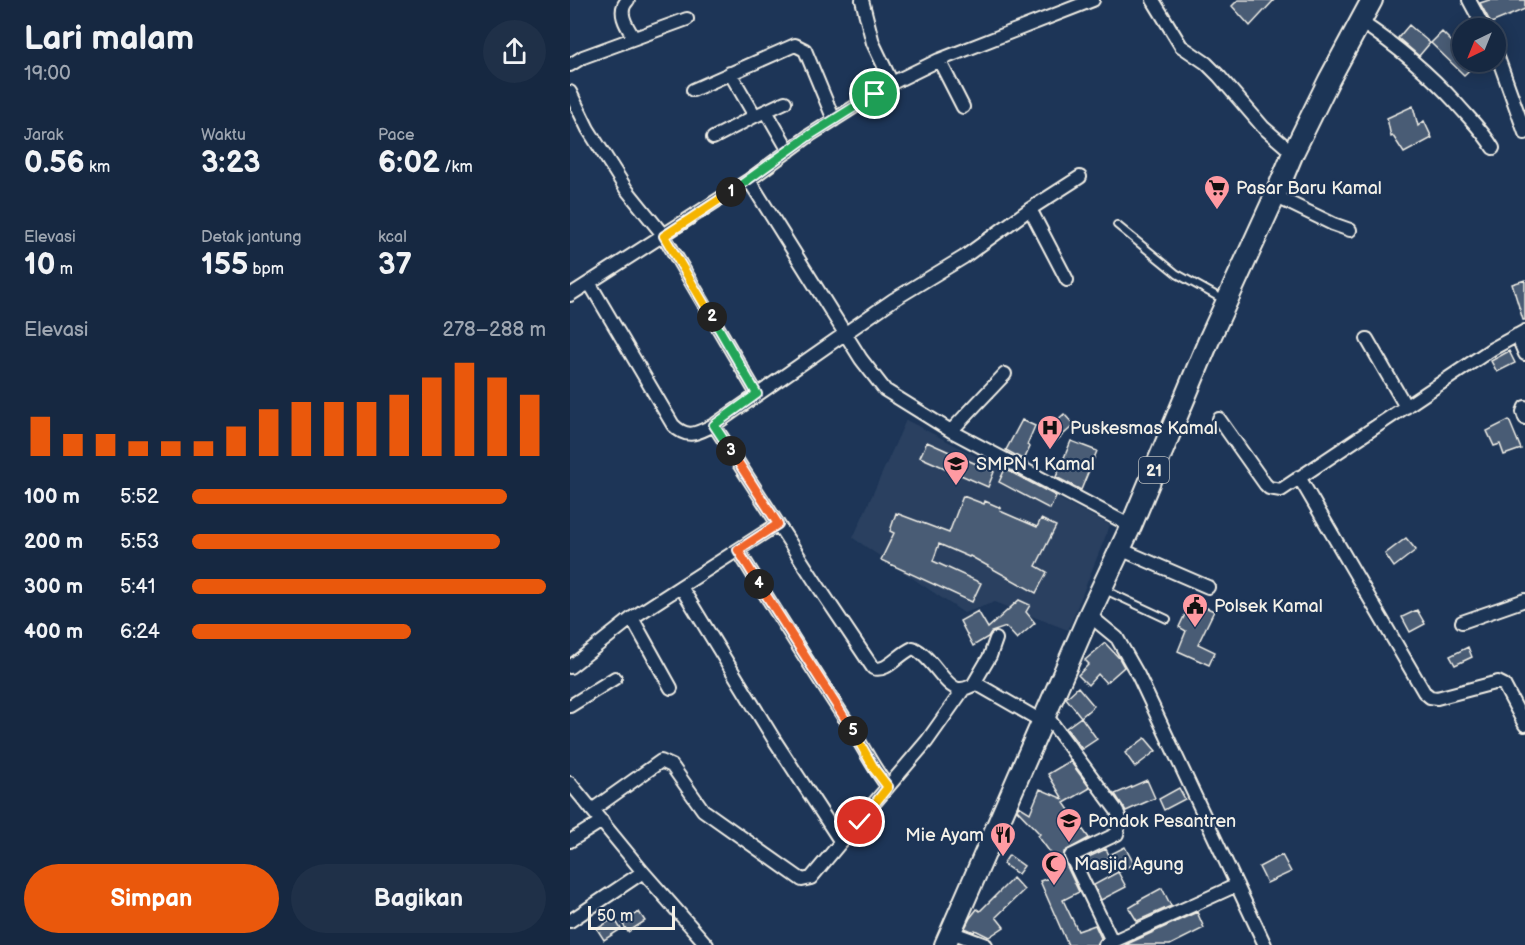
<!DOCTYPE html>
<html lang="id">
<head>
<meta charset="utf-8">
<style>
  :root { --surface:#162841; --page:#1f3048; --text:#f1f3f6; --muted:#9ea6b1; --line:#35445a; --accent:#ea580c }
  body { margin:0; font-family:"Balsamiq Sans",sans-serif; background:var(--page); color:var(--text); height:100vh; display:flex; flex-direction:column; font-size:22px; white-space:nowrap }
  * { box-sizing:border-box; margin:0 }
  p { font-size:20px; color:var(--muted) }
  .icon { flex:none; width:33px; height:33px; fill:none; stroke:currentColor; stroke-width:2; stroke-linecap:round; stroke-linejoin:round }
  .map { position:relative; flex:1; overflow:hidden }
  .panel { display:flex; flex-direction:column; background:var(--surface); width:570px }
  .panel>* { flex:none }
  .needle { width:39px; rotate:223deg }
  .fabs { position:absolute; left:882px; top:18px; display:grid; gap:12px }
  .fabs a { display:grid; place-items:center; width:54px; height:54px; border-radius:50%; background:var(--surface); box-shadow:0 3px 15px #0003,0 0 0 2px var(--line); font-size:30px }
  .scale { position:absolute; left:18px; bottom:15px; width:87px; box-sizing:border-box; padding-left:6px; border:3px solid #f4f1e8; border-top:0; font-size:16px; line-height:21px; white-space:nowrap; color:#f4f1e8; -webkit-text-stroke:4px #1d3557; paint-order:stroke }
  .pin { position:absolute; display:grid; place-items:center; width:51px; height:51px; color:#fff; margin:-26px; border:3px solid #fff; border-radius:50%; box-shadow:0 2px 6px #0007 }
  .km { position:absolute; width:30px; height:30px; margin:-15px; border-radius:50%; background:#222; color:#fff; font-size:16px; line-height:30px; text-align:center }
  .round { display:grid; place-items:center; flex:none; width:63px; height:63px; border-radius:32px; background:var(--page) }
  .summary { display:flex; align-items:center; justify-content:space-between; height:102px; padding:0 24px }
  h1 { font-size:33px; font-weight:800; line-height:45px }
  .stats { display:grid; grid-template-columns:repeat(3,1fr); gap:9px; height:102px; padding:6px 24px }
  .stats div { display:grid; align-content:center }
  .stats b { font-size:30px; font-weight:800 }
  .stats small { font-size:16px; font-weight:400 }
  .stats p { font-size:16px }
  .chart { height:168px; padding:12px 24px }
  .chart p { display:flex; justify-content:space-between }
  .chart svg { width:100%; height:108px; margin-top:6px; stroke:var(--accent); stroke-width:6 }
  .button { display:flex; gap:12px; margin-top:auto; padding:12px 24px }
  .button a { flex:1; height:69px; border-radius:36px; background:var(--accent); color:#fff; font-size:24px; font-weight:800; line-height:69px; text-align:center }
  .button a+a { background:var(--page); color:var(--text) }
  ul { padding:0 24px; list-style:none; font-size:20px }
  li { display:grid; grid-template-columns:96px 72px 1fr; align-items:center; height:45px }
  li i { height:15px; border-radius:8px; background:var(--accent) }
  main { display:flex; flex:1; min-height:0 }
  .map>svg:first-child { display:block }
  .built { fill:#2a4060 }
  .building { fill:#485b74; stroke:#f4f1e8; stroke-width:1.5 }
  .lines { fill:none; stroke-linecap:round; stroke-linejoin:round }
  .service-casing { stroke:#f4f1e8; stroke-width:10 }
  .minor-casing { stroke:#f4f1e8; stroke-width:16 }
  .trunk-casing { stroke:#f4f1e8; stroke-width:24 }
  .service { stroke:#1d3557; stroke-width:6 }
  .minor { stroke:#1d3557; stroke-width:12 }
  .trunk { stroke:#1d3557; stroke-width:20 }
  .split-1-casing { stroke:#fff; stroke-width:12 }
  .split-2-casing { stroke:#fff; stroke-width:12 }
  .split-3-casing { stroke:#fff; stroke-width:12 }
  .split-4-casing { stroke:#fff; stroke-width:12 }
  .split-5-casing { stroke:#fff; stroke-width:12 }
  .split-6-casing { stroke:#fff; stroke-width:12 }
  .split-1 { stroke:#22a559; stroke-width:8 }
  .split-2 { stroke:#f5b400; stroke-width:8 }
  .split-3 { stroke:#22a559; stroke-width:8 }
  .split-4 { stroke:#f0652b; stroke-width:8 }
  .split-5 { stroke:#f0652b; stroke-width:8 }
  .split-6 { stroke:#f5b400; stroke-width:8 }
  .labels { text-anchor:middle; stroke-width:4.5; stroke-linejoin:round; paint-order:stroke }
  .shield { fill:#1d3557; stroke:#b4b9bc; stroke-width:1.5 }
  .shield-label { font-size:16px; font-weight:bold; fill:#f4f1e8 }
  .poi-label { font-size:18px; fill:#f4f1e8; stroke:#1d3557; text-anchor:start }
</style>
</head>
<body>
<main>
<section class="panel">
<div class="summary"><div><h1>Lari malam</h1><p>19:00</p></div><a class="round"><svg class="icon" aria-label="share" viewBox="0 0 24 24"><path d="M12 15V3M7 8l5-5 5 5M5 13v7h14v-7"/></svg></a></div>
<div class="stats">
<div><p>Jarak</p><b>0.56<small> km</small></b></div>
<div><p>Waktu</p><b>3:23</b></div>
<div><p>Pace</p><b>6:02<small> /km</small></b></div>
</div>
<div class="stats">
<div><p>Elevasi</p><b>10<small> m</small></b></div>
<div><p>Detak jantung</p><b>155<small> bpm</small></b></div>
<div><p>kcal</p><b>37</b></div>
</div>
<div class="chart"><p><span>Elevasi</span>278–288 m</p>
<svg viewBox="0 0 160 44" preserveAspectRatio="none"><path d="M5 44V28M15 44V35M25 44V35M35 44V38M45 44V38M55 44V38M65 44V32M75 44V25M85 44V22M95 44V22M105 44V22M115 44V19M125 44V12M135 44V6M145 44V12M155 44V19"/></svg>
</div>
<ul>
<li><b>100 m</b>5:52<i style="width:89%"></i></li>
<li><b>200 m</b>5:53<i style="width:87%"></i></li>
<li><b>300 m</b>5:41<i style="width:100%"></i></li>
<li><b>400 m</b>6:24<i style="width:62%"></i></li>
</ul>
<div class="button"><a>Simpan</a><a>Bagikan</a></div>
</section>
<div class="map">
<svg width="955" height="945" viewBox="0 0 955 945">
  <rect width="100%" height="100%" fill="#1d3557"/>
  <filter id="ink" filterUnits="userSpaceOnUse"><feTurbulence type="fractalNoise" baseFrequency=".0167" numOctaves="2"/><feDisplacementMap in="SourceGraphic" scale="12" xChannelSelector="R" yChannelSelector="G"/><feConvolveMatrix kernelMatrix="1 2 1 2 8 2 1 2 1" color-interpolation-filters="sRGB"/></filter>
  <g filter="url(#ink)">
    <path class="built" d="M336,420L540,525L498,630L425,602L394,613L283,538Z"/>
    <path class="building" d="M668,0H704L680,26L662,6Z
      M919,0H955V9L921,23L910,3Z
      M839,25L860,43L849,56L828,38Z
      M872,32L892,52V62H908L894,75L861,43Z
      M843,106L848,126L854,121L862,138L834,153L823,136L821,137L817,118Z
      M955,280V320H953L942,284Z
      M939,351L945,363L927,372L921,361Z
      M494,414L504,425L485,442L475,431Z
      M452,420L465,426L457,445L460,447L454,460L436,450Z
      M939,420L951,449L934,455L930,444L924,446L917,431Z
      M501,441L527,451L511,490L486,477Z
      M357,442L424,472L418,487L350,457Z
      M435,469L486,496L480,509L429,482Z
      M393,496L414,504L415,501L431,508L430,511L467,527L471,519L486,526L466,566L477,572L466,593L400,556L399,557L369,544L363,561L411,583L402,602L311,560L324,533L320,531L326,513L379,533Z
      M836,538L846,550L824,567L815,554Z
      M449,600L460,605L456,612L465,623L447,639L436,627L421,632L418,637L403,646L390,621L408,611L418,628Z
      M630,605L644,611L628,644L645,652L639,665L608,651L616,631L609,627L617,610L626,614Z
      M847,610L855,624L840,632L832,617Z
      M535,643L549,658L554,667L536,683L528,674L518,685L508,675L519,664L515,660Z
      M898,647L902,657L885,665L880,656Z
      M508,687L524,706L511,717L496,698Z
      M511,717L527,739L512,749L496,728Z
      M575,738L586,751L565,767L555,753Z
      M500,761L520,788L494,803L519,838L494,852V860L509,892L493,900L508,931L525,925L531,938L527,945H498L470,881L479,878L475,869L488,863L468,836L470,834L447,810L449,806L460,813L470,789L493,799L478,774Z
      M577,780L585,798L556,811L545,794Z
      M609,788L615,799L594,810L589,799Z
      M555,847L564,864L549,872L541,854Z
      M536,849L540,857L516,868L512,860Z
      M439,855L454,866L448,874L433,864Z
      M712,855L721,872L697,883L689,867Z
      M548,872L556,887L531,900L524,885Z
      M443,878L454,890L426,917L434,927L419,937L405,930L404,932L395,928L400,918L407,909L410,911Z
      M592,888L601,906L567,921L559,908L569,902L568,901Z
      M69,912L75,921L58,932L52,923Z
      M627,912L634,928L600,945H555Z
      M44,918L51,929L34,940L27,929Z"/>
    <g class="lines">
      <defs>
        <path id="service" d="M547,225L607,274L654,300
          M535,590L597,619"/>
        <path id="minor" d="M58,0C46,11 57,27 64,38
          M292,0L303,43L322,83
          M583,0L611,46L636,63L649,76L693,127L723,153
          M899,0L914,28
          M791,22C827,46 858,72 887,104C900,119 913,131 923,148
          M926,52L955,133
          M369,60L393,107
          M0,65L13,57L117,19
          M160,73L185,116L215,102
          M123,90L225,45L235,50L264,120
          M0,92L18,129L56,189L94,236L187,394
          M196,111L219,151
          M143,138L185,116
          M179,180L291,359L315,390L381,431L561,526
          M705,196L763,224L780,230
          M460,209L497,280
          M20,284L103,425C118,440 127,433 144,425L323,300L394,257L460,209L510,177
          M0,295L179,180L240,135L322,83L369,60L523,0
          M947,335L955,354
          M797,339L836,407
          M955,407L953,412L955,418
          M649,419L695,484L699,488L711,490L922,349L955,331
          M144,425L244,580L303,668C317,673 328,654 343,648C361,655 375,688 389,689C396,690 401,685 407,684L473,722
          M381,431L435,374
          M729,477L854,692L860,697L867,698L928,682L934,685L955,725
          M550,549L638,587
          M168,550C204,609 241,667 279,725C293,746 303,768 318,787
          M111,587L205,741L271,842L357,741L393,690
          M519,615L547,638L568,675L695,945
          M62,618L101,688
          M892,622L955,600
          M0,667L62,618L208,524
          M403,685L420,656L426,639
          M0,706L45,678
          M476,715L547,811L550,819L547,834L501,856L542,941
          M0,783L73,872L137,945
          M22,810L91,761L102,766L133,810L232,880L241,878L271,842
          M0,841L32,821
          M0,921L73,872
          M381,932L416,945
          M535,945L667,885"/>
        <path id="trunk" d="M375,945L519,615L561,526L639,340L705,196L723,153L759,80L802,0"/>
      </defs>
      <use href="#service" class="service-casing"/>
      <use href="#minor" class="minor-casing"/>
      <use href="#trunk" class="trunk-casing"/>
      <use href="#service" class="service"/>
      <use href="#minor" class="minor"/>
      <use href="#trunk" class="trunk"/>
    </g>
  </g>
  <g class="lines" filter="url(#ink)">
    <defs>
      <path id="split-1" d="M161,192L240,135L305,94"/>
      <path id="split-2" d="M142,317L94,236L161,192"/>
      <path id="split-3" d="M142,317L187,394L144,425L161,451"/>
      <path id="split-4" d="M161,451L208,524L168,550L189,584"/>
      <path id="split-5" d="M189,584L283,731"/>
      <path id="split-6" d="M283,731L305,770L318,787L290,822"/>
    </defs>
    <use href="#split-1" class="split-1-casing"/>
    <use href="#split-2" class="split-2-casing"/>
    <use href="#split-3" class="split-3-casing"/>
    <use href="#split-4" class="split-4-casing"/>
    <use href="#split-5" class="split-5-casing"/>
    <use href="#split-6" class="split-6-casing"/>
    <use href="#split-1" class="split-1"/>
    <use href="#split-2" class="split-2"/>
    <use href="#split-3" class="split-3"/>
    <use href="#split-4" class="split-4"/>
    <use href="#split-5" class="split-5"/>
    <use href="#split-6" class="split-6"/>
  </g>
  <defs>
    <symbol id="supermarket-pin" viewBox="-11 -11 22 30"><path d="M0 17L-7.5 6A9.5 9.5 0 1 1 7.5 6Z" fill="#ff9aa2" stroke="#1d3557"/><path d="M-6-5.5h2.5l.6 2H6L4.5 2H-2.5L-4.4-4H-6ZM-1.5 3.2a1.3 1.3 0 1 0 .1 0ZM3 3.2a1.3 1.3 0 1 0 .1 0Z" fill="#111"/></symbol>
    <symbol id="hospital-pin" viewBox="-11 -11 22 30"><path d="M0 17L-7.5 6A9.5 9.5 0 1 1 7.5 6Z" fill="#ff9aa2" stroke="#1d3557"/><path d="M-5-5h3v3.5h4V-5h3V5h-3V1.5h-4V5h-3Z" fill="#111"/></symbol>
    <symbol id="school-pin" viewBox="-11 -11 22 30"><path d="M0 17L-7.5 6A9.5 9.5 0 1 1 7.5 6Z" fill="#ff9aa2" stroke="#1d3557"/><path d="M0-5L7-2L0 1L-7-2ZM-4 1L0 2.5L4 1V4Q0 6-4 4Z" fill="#111"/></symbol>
    <symbol id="civic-pin" viewBox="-11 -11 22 30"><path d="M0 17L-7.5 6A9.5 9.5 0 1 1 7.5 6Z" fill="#ff9aa2" stroke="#1d3557"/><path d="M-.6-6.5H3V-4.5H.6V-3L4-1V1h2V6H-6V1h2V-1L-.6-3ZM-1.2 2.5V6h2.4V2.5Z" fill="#111"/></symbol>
    <symbol id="restaurant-pin" viewBox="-11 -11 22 30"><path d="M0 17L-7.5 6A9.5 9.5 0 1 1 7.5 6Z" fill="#ff9aa2" stroke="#1d3557"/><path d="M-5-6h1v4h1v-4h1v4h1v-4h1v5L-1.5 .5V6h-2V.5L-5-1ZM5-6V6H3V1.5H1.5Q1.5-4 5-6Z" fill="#111"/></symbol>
    <symbol id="mosque-pin" viewBox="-11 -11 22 30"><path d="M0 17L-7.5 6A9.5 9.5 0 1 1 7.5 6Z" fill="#ff9aa2" stroke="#1d3557"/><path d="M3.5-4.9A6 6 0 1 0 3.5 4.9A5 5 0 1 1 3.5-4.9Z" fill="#111"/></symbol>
  </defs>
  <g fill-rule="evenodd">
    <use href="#supermarket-pin" x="632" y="173" width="30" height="40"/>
    <use href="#hospital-pin" x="465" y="413" width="30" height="40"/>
    <use href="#school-pin" x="371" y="449" width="30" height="40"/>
    <use href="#civic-pin" x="610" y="591" width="30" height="40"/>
    <use href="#school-pin" x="484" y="806" width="30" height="40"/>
    <use href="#restaurant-pin" x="418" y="820" width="30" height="40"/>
    <use href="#mosque-pin" x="469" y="849" width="30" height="40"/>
  </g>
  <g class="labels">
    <rect class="shield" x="569" y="457" width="30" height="26" rx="4.5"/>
    <g class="shield-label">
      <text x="584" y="476">21</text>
    </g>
    <g class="poi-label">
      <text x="666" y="194">Pasar Baru Kamal</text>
      <text x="500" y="434">Puskesmas Kamal</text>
      <text x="406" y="470">SMPN 1 Kamal</text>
      <text x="644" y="612">Polsek Kamal</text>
      <text x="518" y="827">Pondok Pesantren</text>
      <text x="414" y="841" text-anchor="end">Mie Ayam</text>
      <text x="504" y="870">Masjid Agung</text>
    </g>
  </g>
</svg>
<div class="fabs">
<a><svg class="needle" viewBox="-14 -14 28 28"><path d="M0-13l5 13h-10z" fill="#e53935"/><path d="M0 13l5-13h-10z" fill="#9ea6b1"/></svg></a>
</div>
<div class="scale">50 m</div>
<div class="pin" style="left:305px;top:94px;background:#1e9e55"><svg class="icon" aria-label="arrive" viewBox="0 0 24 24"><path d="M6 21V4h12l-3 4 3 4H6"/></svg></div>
<div class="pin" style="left:290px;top:822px;background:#d93025"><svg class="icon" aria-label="check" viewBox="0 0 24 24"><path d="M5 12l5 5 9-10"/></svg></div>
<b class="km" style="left:161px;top:192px">1</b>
<b class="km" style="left:142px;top:317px">2</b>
<b class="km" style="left:161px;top:451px">3</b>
<b class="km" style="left:189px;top:584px">4</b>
<b class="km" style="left:283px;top:731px">5</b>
</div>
</main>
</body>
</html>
